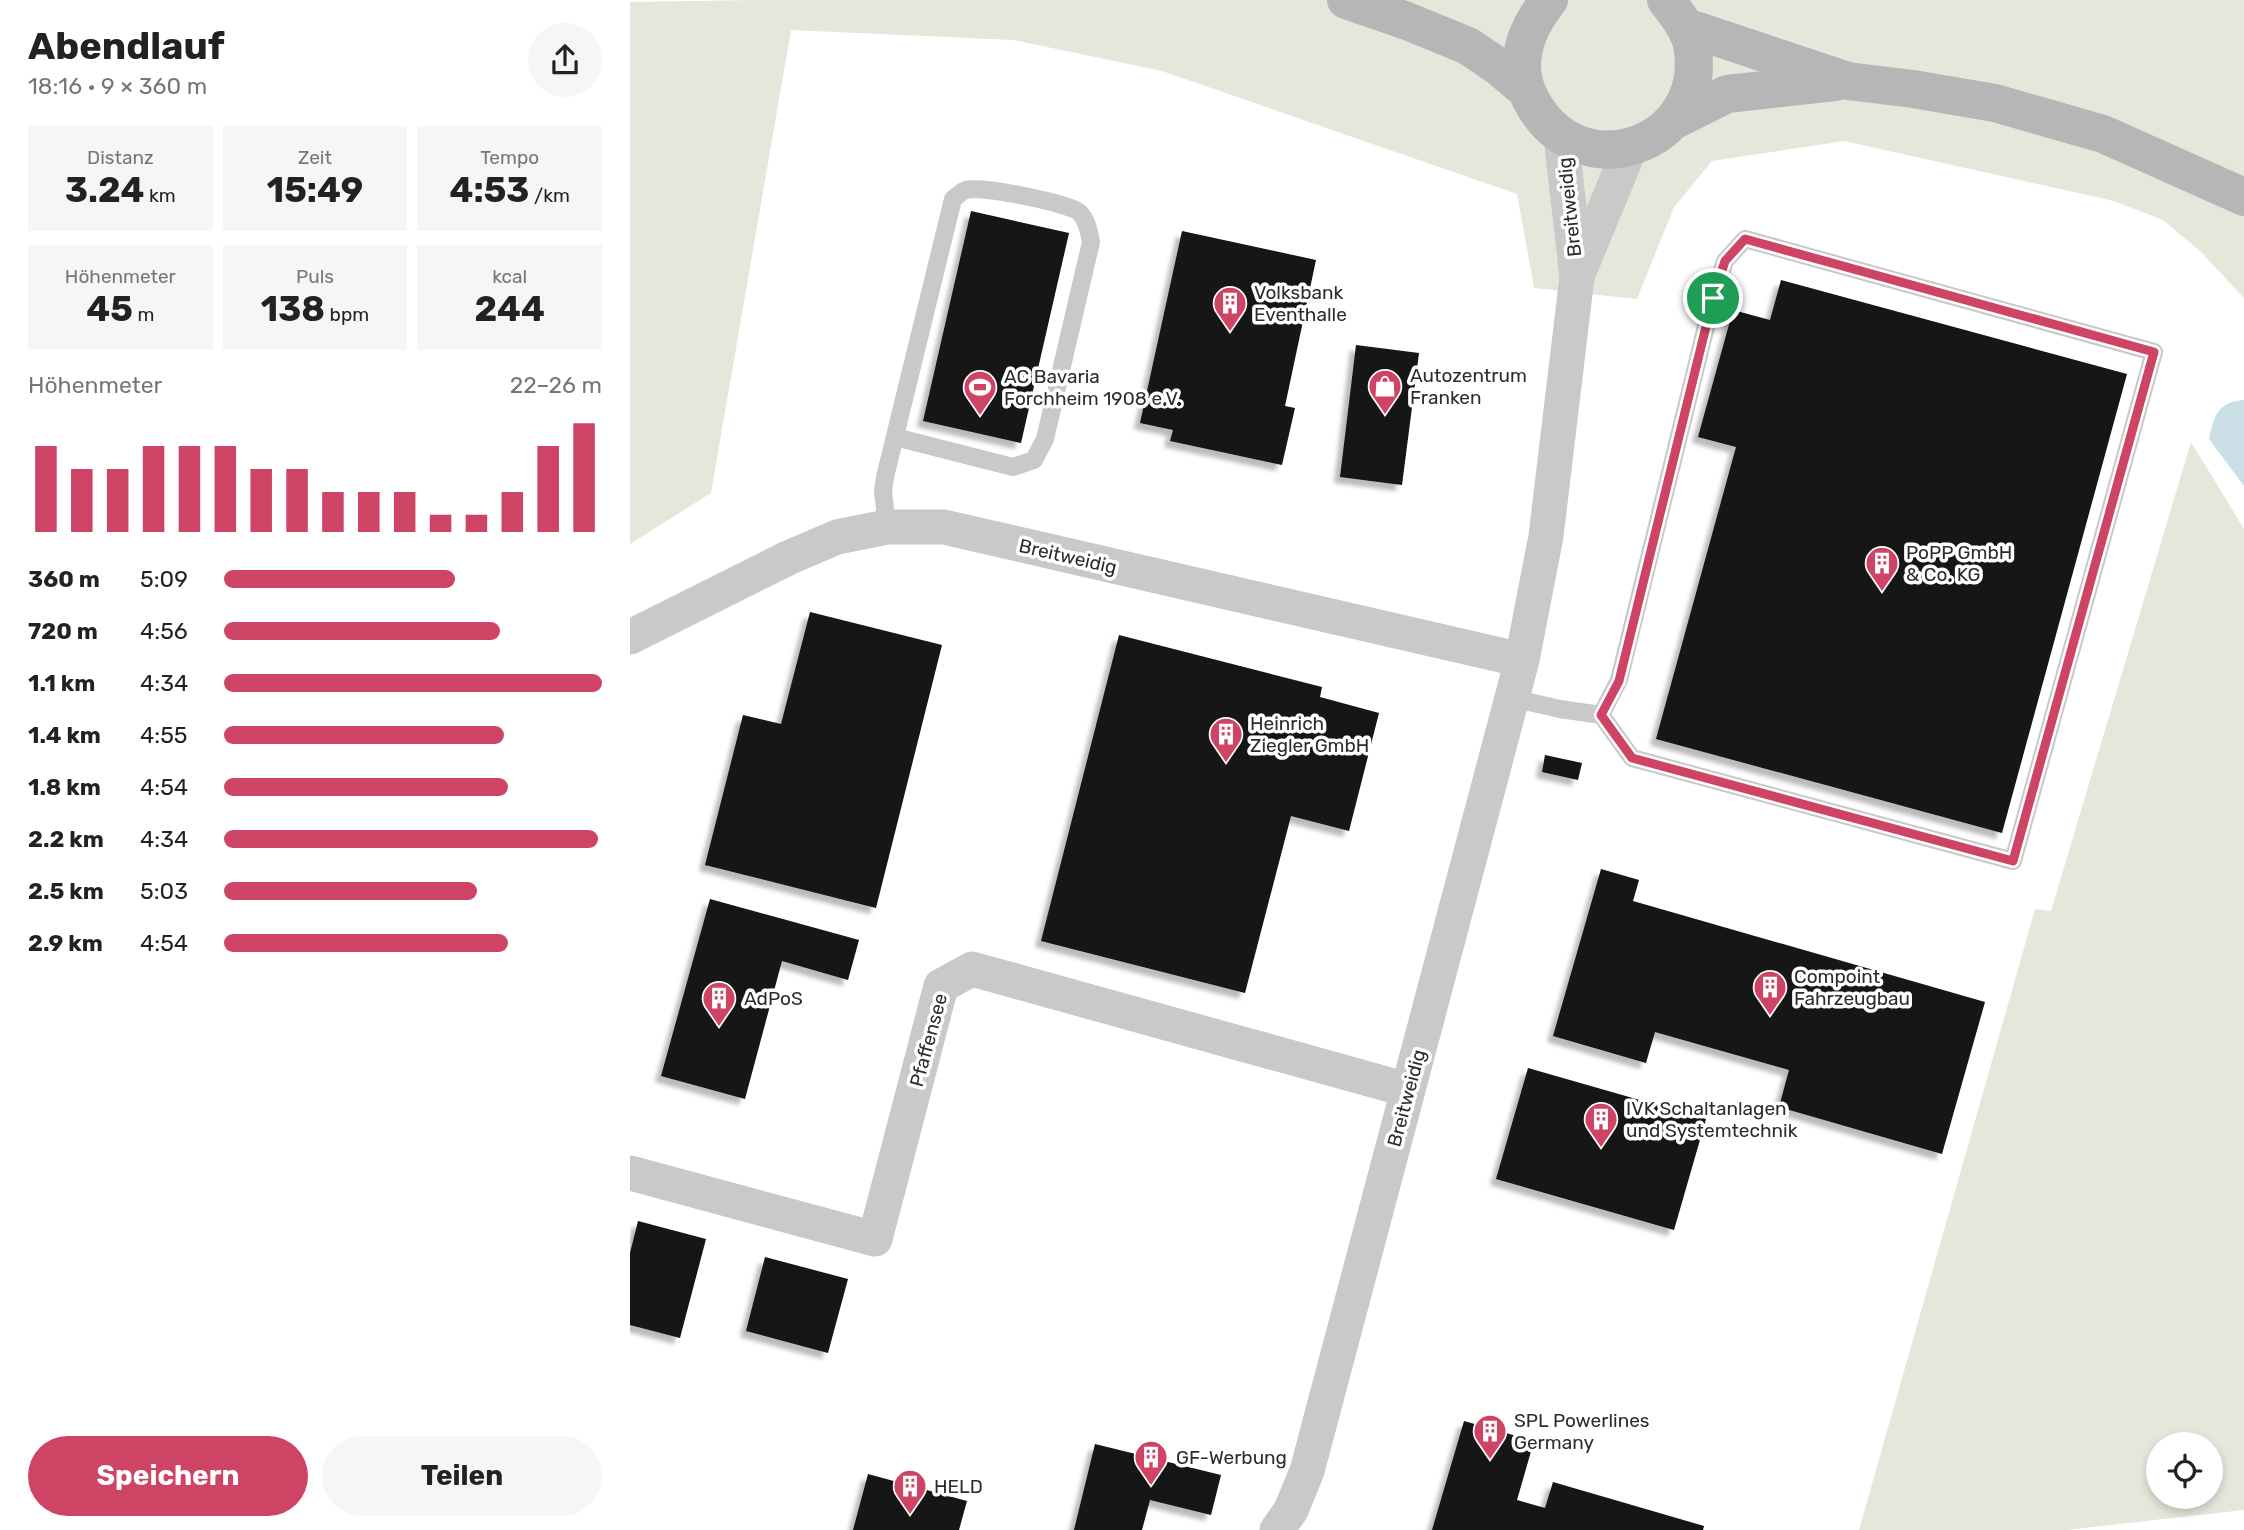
<!DOCTYPE html>
<html lang="de">
<head>
<meta charset="utf-8">
<style>
  :root { --surface:#fff; --page:#f6f6f6; --text:#222; --muted:#767676; --accent:#ce4465 }
  body { margin:0; font-family:Rubik,sans-serif; background:var(--page); color:var(--text); height:100vh; display:flex; flex-direction:column; font-size:26px; white-space:nowrap }
  * { box-sizing:border-box; margin:0 }
  p { font-size:23px; color:var(--muted) }
  .icon { flex:none; width:38px; height:38px; fill:none; stroke:currentColor; stroke-width:2; stroke-linecap:round; stroke-linejoin:round }
  .map { position:relative; flex:1; overflow:hidden }
  .sheet { display:flex; flex-direction:column; background:var(--surface); width:630px }
  .sheet>* { flex:none }
  .tools { position:absolute; left:1516px; top:1432px; display:grid; gap:14px }
  .tools a { display:grid; place-items:center; width:77px; height:77px; border-radius:50%; background:var(--surface); box-shadow:0 4px 10px #0003; font-size:35px }
  .pin { position:absolute; display:grid; place-items:center; width:60px; height:60px; color:#fff; margin:-30px; border:4px solid #fff; border-radius:50%; box-shadow:0 2px 7px #0007 }
  .round { display:grid; place-items:center; flex:none; width:74px; height:74px; border-radius:37px; background:var(--page) }
  .headline { display:flex; align-items:center; justify-content:space-between; height:119px; padding:0 28px }
  h1 { font-size:38px; font-weight:700; line-height:52px }
  .figures { display:grid; grid-template-columns:repeat(3,1fr); gap:10px; height:119px; padding:7px 28px }
  .figures div { display:grid; align-content:center; border-radius:0px; background:var(--page); text-align:center }
  .figures b { font-size:35px; font-weight:700 }
  .figures small { font-size:19px; font-weight:400 }
  .figures p { font-size:19px }
  .chart { height:196px; padding:14px 28px }
  .chart p { display:flex; justify-content:space-between }
  .chart svg { width:100%; height:126px; margin-top:7px; stroke:var(--accent); stroke-width:6 }
  .primary-button { display:flex; gap:14px; margin-top:auto; padding:14px 28px }
  .primary-button a { flex:1; height:80px; border-radius:42px; background:var(--accent); color:#fff; font-size:28px; font-weight:700; line-height:80px; text-align:center }
  .primary-button a+a { background:var(--page); color:var(--text) }
  ul { padding:0 28px; list-style:none; font-size:23px }
  li { display:grid; grid-template-columns:112px 84px 1fr; align-items:center; height:52px }
  li i { height:18px; border-radius:9px; background:var(--accent) }
  main { display:flex; flex:1; min-height:0 }
  .map>svg:first-child { display:block }
  .green { fill:#e4e8db; fill-rule:evenodd }
  .water { fill:#cae0e6 }
  .building { fill:#131313; filter:url(#shadow) }
  .lines { fill:none; stroke-linecap:round; stroke-linejoin:round }
  .service { stroke:#c9c9c9; stroke-width:18 }
  .minor { stroke:#c9c9c9; stroke-width:35 }
  .secondary { stroke:#b6b6b6; stroke-width:38 }
  .route-casing { stroke:#fff; stroke-width:14 }
  .route { stroke:#ce4465; stroke-width:9 }
  .labels { text-anchor:middle; stroke-width:7; stroke-linejoin:round; paint-order:stroke }
  .street-label { font-size:19px; fill:#2c2c2c; stroke:#fff }
  .poi-label { font-size:19px; fill:#2c2c2c; stroke:#fff; text-anchor:start }
</style>
</head>
<body>
<main>
<section class="sheet">
<div class="headline"><div><h1>Abendlauf</h1><p>18:16 · 9 × 360 m</p></div><a class="round"><svg class="icon" aria-label="share" viewBox="0 0 24 24"><path d="M12 15V3M7 8l5-5 5 5M5 13v7h14v-7"/></svg></a></div>
<div class="figures">
<div><p>Distanz</p><b>3.24<small> km</small></b></div>
<div><p>Zeit</p><b>15:49</b></div>
<div><p>Tempo</p><b>4:53<small> /km</small></b></div>
</div>
<div class="figures">
<div><p>Höhenmeter</p><b>45<small> m</small></b></div>
<div><p>Puls</p><b>138<small> bpm</small></b></div>
<div><p>kcal</p><b>244</b></div>
</div>
<div class="chart"><p><span>Höhenmeter</span>22–26 m</p>
<svg viewBox="0 0 160 44" preserveAspectRatio="none"><path d="M5 44V14M15 44V22M25 44V22M35 44V14M45 44V14M55 44V14M65 44V22M75 44V22M85 44V30M95 44V30M105 44V30M115 44V38M125 44V38M135 44V30M145 44V14M155 44V6"/></svg>
</div>
<ul>
<li><b>360 m</b>5:09<i style="width:61%"></i></li>
<li><b>720 m</b>4:56<i style="width:73%"></i></li>
<li><b>1.1 km</b>4:34<i style="width:100%"></i></li>
<li><b>1.4 km</b>4:55<i style="width:74%"></i></li>
<li><b>1.8 km</b>4:54<i style="width:75%"></i></li>
<li><b>2.2 km</b>4:34<i style="width:99%"></i></li>
<li><b>2.5 km</b>5:03<i style="width:67%"></i></li>
<li><b>2.9 km</b>4:54<i style="width:75%"></i></li>
</ul>
<div class="primary-button"><a>Speichern</a><a>Teilen</a></div>
</section>
<div class="map">
<svg width="1614" height="1530" viewBox="0 0 1614 1530">
  <defs>
    <filter id="shadow"><feDropShadow dx="-6" dy="6" stdDeviation="2" flood-color="#0004"/></filter>
  </defs>
  <rect width="100%" height="100%" fill="#fff"/>
  <path class="green" d="M125,0H1614V298L1569,250L1533,220L1484,201L1214,141L1082,161L1044,207L1007,299L904,288L887,194L532,71L383,40L161,30L81,493L0,544V2Z
    M1561,442L1614,529V1510L1436,1530H1229L1405,909L1421,911ZM1528,1444H1580V1496H1528Z"/>
  <path class="water" d="M1614,400V486L1579,439C1584,416 1587,402 1614,400Z"/>
  <path class="building" d="M341,211L439,233L391,443L293,421Z
    M552,231L686,260L655,406L665,408L652,465L540,441L543,430L510,423Z
    M1151,280L1497,374L1372,833L1026,739L1106,447L1068,437L1103,310L1140,320Z
    M726,345L789,353L772,485L710,477Z
    M180,612L312,645L246,908L75,865L113,715L151,724Z
    M489,635L692,687L690,697L749,713L719,831L661,816L615,993L411,941Z
    M915,755L952,763L948,780L912,772Z
    M971,869L1009,880L1003,901L1355,1002L1312,1154L1149,1107L1159,1070L1025,1032L1016,1063L923,1036Z
    M80,899L229,940L218,980L152,961L115,1099L31,1076Z
    M898,1068L1076,1119L1044,1230L866,1179Z
    M8,1221L76,1239L50,1338L0,1325V1253Z
    M135,1257L218,1279L198,1353L116,1331Z
    M834,1421L904,1441L887,1500L915,1508L923,1482L1074,1526L1073,1530H802Z
    M465,1444L591,1475L581,1515L520,1500L512,1530H444Z
    M238,1474L337,1501L329,1530H223Z"/>
  <g class="lines">
    <path class="service" d="M257,527L253,491L255,477L323,199C326,197 332,191 336,190C349,185 438,203 449,212C457,219 459,232 461,242L415,439L404,460L383,467L265,437
      M882,698L930,709L971,715L989,680L1083,298L1095,261L1115,239L1524,352L1383,861L1002,758L971,715"/>
    <path class="minor" d="M948,274L1000,148
      M0,637L158,558L207,537L257,527H314L892,660
      M0,1173L245,1239L311,986L342,969L778,1090
      M647,1530L661,1510L677,1471L892,660L916,536L947,277L931,137"/>
    <path class="secondary" d="M716,0L777,21L838,46L869,67L895,89
      M919,0C896,29 882,63 900,98C947,192 1076,146 1063,51C1061,31 1048,16 1036,0
      M1056,27L1218,81L1283,89L1365,103L1473,134L1614,197
      M1043,121L1097,94L1205,82"/>
  </g>
  <g class="lines">
    <defs>
      <path id="route" d="M1115,239L1524,352L1383,861L1002,758L971,715L989,681L1083,298L1095,261Z"/>
    </defs>
    <use href="#route" class="route-casing"/>
    <use href="#route" class="route"/>
  </g>
  <defs>
    <symbol id="building-pin" viewBox="-11 -11 22 30"><path d="M0 17L-7.5 6A9.5 9.5 0 1 1 7.5 6Z" fill="#ce4465" stroke="#fff"/><path d="M-4-6H4V6H1V3H-1V6H-4ZM-2.5-4.3h1.7v1.8h-1.7ZM.8-4.3h1.7v1.8H.8ZM-2.5-1h1.7V.8h-1.7ZM.8-1h1.7V.8H.8Z" fill="#fff"/></symbol>
    <symbol id="shop-pin" viewBox="-11 -11 22 30"><path d="M0 17L-7.5 6A9.5 9.5 0 1 1 7.5 6Z" fill="#ce4465" stroke="#fff"/><path d="M-5-2.5h2.3a2.7 3.5 0 0 1 5.4 0H5L5.5 6h-11ZM-1.5-2.5h3a1.5 2.3 0 0 0-3 0Z" fill="#fff"/></symbol>
    <symbol id="stadium-pin" viewBox="-11 -11 22 30"><path d="M0 17L-7.5 6A9.5 9.5 0 1 1 7.5 6Z" fill="#ce4465" stroke="#fff"/><path d="M0-5a6.5 5 0 1 0 0 10a6.5 5 0 1 0 0-10ZM-3.5-1.8h7v3.6h-7Z" fill="#fff"/></symbol>
  </defs>
  <g fill-rule="evenodd">
    <use href="#building-pin" x="581" y="284" width="38" height="52"/>
    <use href="#shop-pin" x="736" y="367" width="38" height="52"/>
    <use href="#stadium-pin" x="331" y="368" width="38" height="52"/>
    <use href="#building-pin" x="1233" y="544" width="38" height="52"/>
    <use href="#building-pin" x="577" y="715" width="38" height="52"/>
    <use href="#building-pin" x="1121" y="968" width="38" height="52"/>
    <use href="#building-pin" x="70" y="979" width="38" height="52"/>
    <use href="#building-pin" x="952" y="1100" width="38" height="52"/>
    <use href="#building-pin" x="841" y="1412" width="38" height="52"/>
    <use href="#building-pin" x="502" y="1438" width="38" height="52"/>
    <use href="#building-pin" x="261" y="1467" width="38" height="52"/>
  </g>
  <g class="labels">
    <g class="street-label">
      <text transform="translate(939 207) rotate(-96)" y="7">Breitweidig</text>
      <text transform="translate(438 556) rotate(13)" y="7">Breitweidig</text>
      <text transform="translate(298 1040) rotate(-75)" y="7">Pfaffensee</text>
      <text transform="translate(776 1098) rotate(-75)" y="7">Breitweidig</text>
    </g>
    <g class="poi-label">
      <text x="624" y="299">Volksbank<tspan x="624" dy="22">Eventhalle</tspan></text>
      <text x="780" y="382">Autozentrum<tspan x="780" dy="22">Franken</tspan></text>
      <text x="374" y="383">AC Bavaria<tspan x="374" dy="22">Forchheim 1908 e.V.</tspan></text>
      <text x="1276" y="559">PoPP GmbH<tspan x="1276" dy="22">&amp; Co. KG</tspan></text>
      <text x="620" y="730">Heinrich<tspan x="620" dy="22">Ziegler GmbH</tspan></text>
      <text x="1164" y="983">Compoint<tspan x="1164" dy="22">Fahrzeugbau</tspan></text>
      <text x="114" y="1005">AdPoS</text>
      <text x="996" y="1115">IVK Schaltanlagen<tspan x="996" dy="22">und Systemtechnik</tspan></text>
      <text x="884" y="1427">SPL Powerlines<tspan x="884" dy="22">Germany</tspan></text>
      <text x="546" y="1464">GF-Werbung</text>
      <text x="304" y="1493">HELD</text>
    </g>
  </g>
</svg>
<div class="tools">
<a><svg class="icon" aria-label="locate" viewBox="0 0 24 24"><circle cx="12" cy="12" r="6"/><path d="M12 2v4M12 18v4M2 12h4M18 12h4"/></svg></a>
</div>
<div class="pin" style="left:1083px;top:298px;background:#1e9e55"><svg class="icon" aria-label="arrive" viewBox="0 0 24 24"><path d="M6 21V4h12l-3 4 3 4H6"/></svg></div>
</div>
</main>
</body>
</html>
